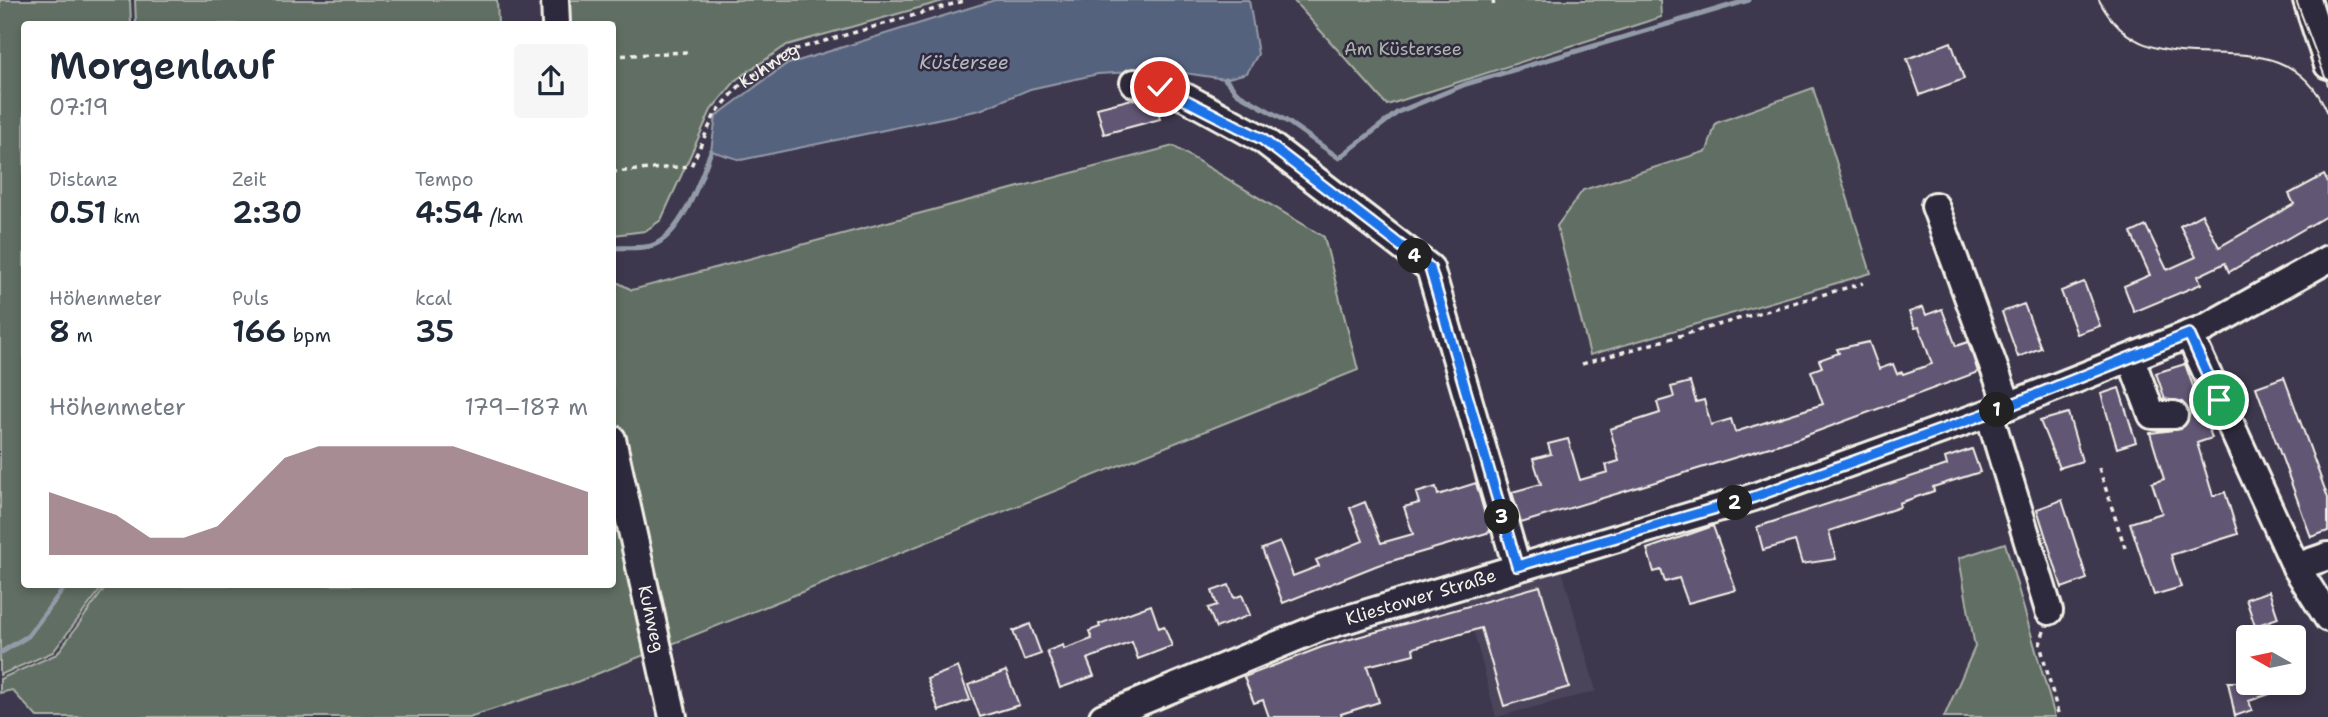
<!DOCTYPE html>
<html lang="de">
<head>
<meta charset="utf-8">
<style>
  :root { --surface:#fff; --page:#f6f6f7; --text:#1f2937; --muted:#747a83; --accent:#845c67 }
  body { margin:0; font-family:"Shantell Sans",sans-serif; background:var(--page); color:var(--text); height:100vh; display:flex; flex-direction:column; font-size:26px; white-space:nowrap }
  * { box-sizing:border-box; margin:0 }
  p { font-size:23px; color:var(--muted) }
  .icon { flex:none; width:38px; height:38px; fill:none; stroke:currentColor; stroke-width:2; stroke-linecap:round; stroke-linejoin:round }
  .map { position:relative; flex:1; overflow:hidden }
  .sheet { position:absolute; left:21px; top:21px; width:595px; height:567px; display:flex; flex-direction:column; background:var(--surface); border-radius:7px; box-shadow:0 4px 10px #0003 }
  .sheet>* { flex:none }
  .needle { width:46px; rotate:279deg }
  .fabs { position:absolute; left:2236px; top:625px; display:grid; gap:14px }
  .fabs a { display:grid; place-items:center; width:70px; height:70px; border-radius:7px; background:var(--surface); box-shadow:0 4px 10px #0003; font-size:35px }
  .pin { position:absolute; display:grid; place-items:center; width:60px; height:60px; color:#fff; margin:-30px; border:4px solid #fff; border-radius:50%; box-shadow:0 2px 7px #0007 }
  .km { position:absolute; width:35px; height:35px; margin:-18px; border-radius:50%; background:#222; color:#fff; font-size:19px; line-height:35px; text-align:center }
  .round { display:grid; place-items:center; flex:none; width:74px; height:74px; border-radius:7px; background:var(--page) }
  .summary { display:flex; align-items:center; justify-content:space-between; height:119px; padding:0 28px }
  h1 { font-size:38px; font-weight:600; line-height:52px }
  .stats { display:grid; grid-template-columns:repeat(3,1fr); gap:10px; height:119px; padding:7px 28px }
  .stats div { display:grid; align-content:center }
  .stats b { font-size:30px; font-weight:600 }
  .stats small { font-size:19px; font-weight:400 }
  .stats p { font-size:19px }
  .chart { height:196px; padding:14px 28px }
  .chart p { display:flex; justify-content:space-between }
  .chart svg { width:100%; height:126px; margin-top:7px; fill:var(--accent); opacity:.7 }
  .map>svg:first-child { display:block }
  .built { fill:#4c455c }
  .green { fill:#606e64; stroke:#aab0a6; stroke-width:2 }
  .water { fill:#54627e; stroke:#949ba8; stroke-width:2 }
  .lines { fill:none; stroke-linecap:round; stroke-linejoin:round }
  .stream { stroke:#949ba8; stroke-width:5 }
  .building { fill:#625774; stroke:#f4f1e8; stroke-width:2 }
  .minor-casing { stroke:#f4f1e8; stroke-width:32 }
  .path { stroke:#f4f1e8; stroke-width:3.5; stroke-dasharray:5 5; stroke-linecap:butt }
  .minor { stroke:#2f2a3d; stroke-width:26 }
  .tram { stroke:#f4f1e8; stroke-width:2 }
  .route-casing { stroke:#fff; stroke-width:14 }
  .route { stroke:#1a73e8; stroke-width:9 }
  .labels { text-anchor:middle; stroke-width:5; stroke-linejoin:round; paint-order:stroke }
  .park-label { font-size:18px; fill:#b1b6ad; stroke:#2f2a3d }
  .street-label { font-size:18px; fill:#f4f1e8; stroke:#2f2a3d }
  .water-label { font-size:19px; font-style:italic; fill:#b4b8be; stroke:#2f2a3d }
</style>
</head>
<body>
<div class="map">
<svg width="2328" height="717" viewBox="0 0 2328 717">
  <rect width="100%" height="100%" fill="#3e384e"/>
  <filter id="ink" filterUnits="userSpaceOnUse"><feTurbulence type="fractalNoise" baseFrequency=".0143" numOctaves="2"/><feDisplacementMap in="SourceGraphic" scale="14" xChannelSelector="R" yChannelSelector="G"/><feConvolveMatrix kernelMatrix="1 2 1 2 8 2 1 2 1" color-interpolation-filters="sRGB"/></filter>
  <g filter="url(#ink)">
    <path class="built" d="M1562,570L1596,691L1496,717L1465,597Z"/>
    <path class="green" d="M0,0H130L131,24H24V584L104,585L53,652L0,675Z
      M135,0H497L498,24H136Z
      M561,0H947L787,45L737,79L711,110L661,220L645,231L613,235L612,24H563Z
      M1293,0H1660L1661,17L1387,105Z
      M1813,88L1871,273L1590,355L1557,226L1583,190L1707,151L1716,123Z
      M1173,146L1324,237L1358,370L569,685L469,717H37L12,690L0,693V679L57,654L107,585L612,584L613,280L632,290Z
      M2005,543L2055,717H1944L1975,647L1959,558Z"/>
    <path class="water" d="M995,0H1249L1258,54L1247,73L1225,79L1164,70L1098,74L1030,89L980,110L741,160L711,151L716,116L785,65Z"/>
    <g class="lines">
      <path class="stream" d="M1225,79L1237,93L1288,122L1339,158L1398,112L1466,84L1749,0
        M612,248C624,247 639,249 651,246C682,236 701,178 711,151
        M0,653L28,636L67,584"/>
    </g>
    <path class="building" d="M1951,42L1964,79L1920,95L1907,59Z
      M1132,99L1156,102L1160,119L1104,134L1097,108Z
      M2324,175L2328,183V215L2229,272L2225,263L2198,276L2201,284L2134,312L2124,286L2150,275L2131,233L2146,226L2167,270L2196,257L2180,226L2202,214L2219,247L2294,204L2289,194Z
      M2084,282L2100,326L2077,334L2061,291Z
      M2024,304L2041,348L2018,357L2002,312Z
      M1923,307L1926,315L1942,309L1956,346L1968,342L1978,372L1799,438L1521,523L1512,492L1541,484L1533,459L1551,454L1548,444L1568,439L1580,480L1608,472L1606,465L1619,461L1610,429L1660,413L1657,402L1674,397L1671,387L1690,382L1696,402L1704,400L1711,425L1731,419L1735,432L1823,404L1811,371L1822,367L1819,360L1839,353L1837,349L1869,342L1879,369L1893,364L1897,374L1902,372L1903,374L1932,364L1919,327L1915,328L1909,312Z
      M2185,364L2212,438L2197,443L2213,496L2225,492L2238,534L2171,555L2181,587L2154,595L2130,523L2162,513L2152,483L2164,479L2150,433L2181,429L2190,414L2182,402L2165,399L2156,373Z
      M2284,377L2328,498V531L2311,537L2256,387Z
      M2119,388L2136,442L2117,448L2101,394Z
      M2068,413L2082,461L2059,468L2040,421Z
      M1972,449L1980,472L1933,487L1934,491L1899,503L1900,507L1829,531L1836,559L1802,564L1795,541L1763,550L1757,527L1947,465L1945,458Z
      M1476,483L1490,532L1378,565L1283,603L1262,549L1280,542L1293,576L1319,566L1316,560L1363,541L1350,508L1365,502L1381,543L1413,534L1404,507L1419,503L1416,493L1436,487L1438,495Z
      M2062,500L2087,579L2062,588L2037,509Z
      M1713,526L1736,590L1688,603L1679,578L1665,582L1661,570L1654,572L1647,549Z
      M1229,585L1234,598L1242,595L1250,615L1216,628L1208,608L1217,605L1212,591Z
      M1540,586L1569,687L1504,706L1481,628L1413,648L1414,654L1367,666L1379,702L1341,714L1342,717H1269L1263,700L1254,703L1244,677L1322,647Z
      M2269,591L2278,618L2255,626L2246,599Z
      M1151,605L1159,628L1164,626L1172,646L1138,659L1132,642L1087,659L1094,676L1060,688L1047,651L1063,645L1064,649L1092,639L1089,631L1100,627L1099,624Z
      M1030,624L1041,654L1024,660L1013,631Z
      M958,667L970,700L939,711L927,679Z
      M1006,671L1019,705L980,717L968,685Z
      M2228,682H2295L2296,685L2249,701L2252,710L2235,716Z"/>
    <g class="lines">
      <defs>
        <g id="minor">
          <path d="M555,0L556,24"/>
          <path d="M2307,0L2328,65"/>
          <path d="M1134,83L1160,87L1187,98L1262,139L1430,268L1517,567"/>
          <path d="M1935,206L2008,406"/>
          <path d="M2189,334L2296,567L2328,618"/>
          <path d="M2131,359L2152,415H2174"/>
          <path d="M1989,413L2049,611"/>
          <path id="s2" d="M612,439L673,717"/>
          <path d="M2296,567L2328,556"/>
          <path id="s3" d="M1103,717L1321,627L1754,497L2008,406L2205,328L2328,259"/>
        </g>
      </defs>
      <use href="#minor" class="minor-casing"/>
      <g class="path">
        <path d="M1493,0L1494,8"/>
        <path d="M612,56L688,52"/>
        <path id="s1" d="M612,172L691,166L715,114L742,83L790,51L967,0"/>
        <path d="M1582,364L1863,283"/>
        <path d="M2099,468L2125,548"/>
        <path d="M2044,631L2040,644L2059,717"/>
      </g>
      <use href="#minor" class="minor"/>
      <path class="tram" d="M2099,0C2152,105 2279,0 2328,113
        M2296,0L2328,85"/>
    </g>
  </g>
  <g class="lines" filter="url(#ink)">
    <defs>
      <path id="route" d="M1160,87L1262,139L1430,268L1517,566L1754,497L2008,406L2189,334L2219,400"/>
    </defs>
    <use href="#route" class="route-casing"/>
    <use href="#route" class="route"/>
  </g>
  <g class="labels">
    <g class="park-label">
      <text x="1403" y="55">Am Küstersee</text>
    </g>
    <g class="street-label">
      <text dy="6" stroke="none"><textPath href="#s1" startOffset="210">Kuhweg</textPath></text>
      <text dy="6" stroke="none"><textPath href="#s3" startOffset="340">Kliestower Straße</textPath></text>
      <text dy="6" stroke="none"><textPath href="#s2" startOffset="184">Kuhweg</textPath></text>
    </g>
    <g class="water-label">
      <text x="964" y="69">Küstersee</text>
    </g>
  </g>
</svg>
<div class="fabs">
<a><svg class="needle" viewBox="-14 -14 28 28"><path d="M0-13l5 13h-10z" fill="#e53935"/><path d="M0 13l5-13h-10z" fill="#747a83"/></svg></a>
</div>
<div class="pin" style="left:2219px;top:400px;background:#1e9e55"><svg class="icon" aria-label="arrive" viewBox="0 0 24 24"><path d="M6 21V4h12l-3 4 3 4H6"/></svg></div>
<div class="pin" style="left:1160px;top:87px;background:#d93025"><svg class="icon" aria-label="check" viewBox="0 0 24 24"><path d="M5 12l5 5 9-10"/></svg></div>
<b class="km" style="left:1997px;top:410px">1</b>
<b class="km" style="left:1735px;top:503px">2</b>
<b class="km" style="left:1502px;top:517px">3</b>
<b class="km" style="left:1415px;top:256px">4</b>
<section class="sheet">
<div class="summary"><div><h1>Morgenlauf</h1><p>07:19</p></div><a class="round"><svg class="icon" aria-label="share" viewBox="0 0 24 24"><path d="M12 15V3M7 8l5-5 5 5M5 13v7h14v-7"/></svg></a></div>
<div class="stats">
<div><p>Distanz</p><b>0.51<small> km</small></b></div>
<div><p>Zeit</p><b>2:30</b></div>
<div><p>Tempo</p><b>4:54<small> /km</small></b></div>
</div>
<div class="stats">
<div><p>Höhenmeter</p><b>8<small> m</small></b></div>
<div><p>Puls</p><b>166<small> bpm</small></b></div>
<div><p>kcal</p><b>35</b></div>
</div>
<div class="chart"><p><span>Höhenmeter</span>179–187 m</p>
<svg viewBox="0 0 160 44" preserveAspectRatio="none"><path d="M0 44V22L10 26L20 30L30 38L40 38L50 34L60 22L70 10L80 6L90 6L100 6L110 6L120 6L130 10L140 14L150 18L160 22V44z"/></svg>
</div>
</section>
</div>
</body>
</html>
